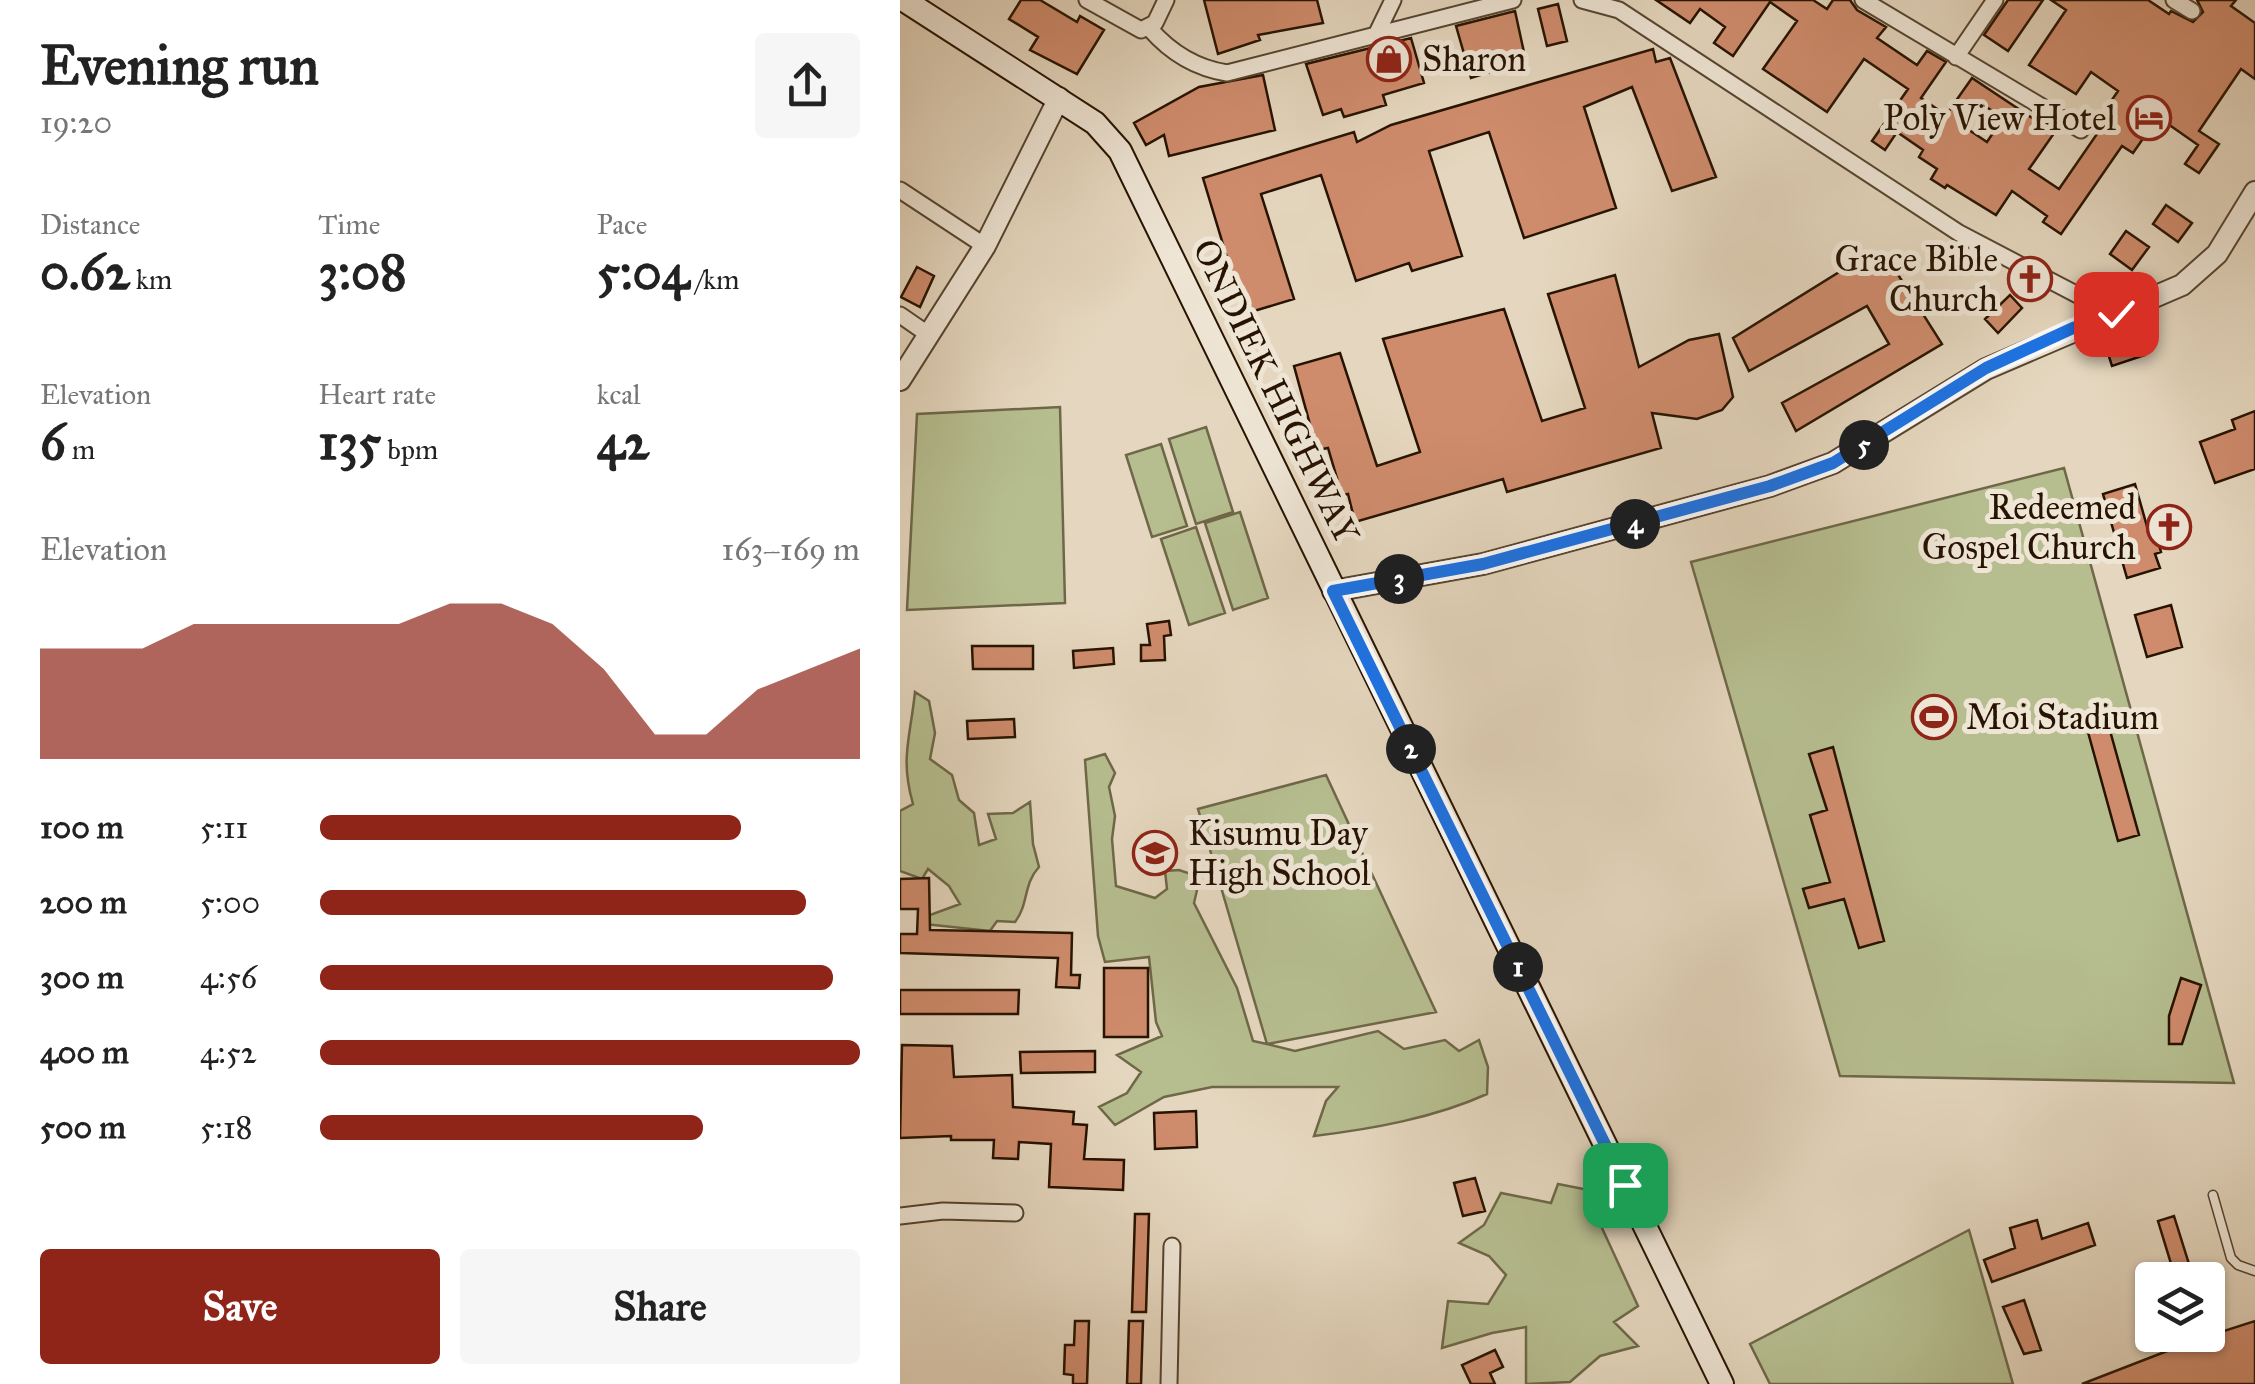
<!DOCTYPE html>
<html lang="en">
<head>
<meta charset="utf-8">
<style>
  :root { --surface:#fff; --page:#f6f6f6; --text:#222; --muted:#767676; --accent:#8f2418 }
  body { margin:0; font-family:"IM FELL Great Primer",serif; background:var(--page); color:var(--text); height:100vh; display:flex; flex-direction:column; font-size:38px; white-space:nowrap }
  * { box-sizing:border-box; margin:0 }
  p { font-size:32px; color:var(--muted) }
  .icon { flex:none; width:55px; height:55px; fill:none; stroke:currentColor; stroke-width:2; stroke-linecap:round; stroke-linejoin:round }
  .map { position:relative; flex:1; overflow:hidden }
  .side { display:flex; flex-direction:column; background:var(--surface); width:900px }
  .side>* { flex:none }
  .controls { position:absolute; left:1235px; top:1262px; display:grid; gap:20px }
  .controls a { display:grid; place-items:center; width:90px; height:90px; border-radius:10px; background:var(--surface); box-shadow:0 2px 8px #0004; font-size:50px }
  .pin { position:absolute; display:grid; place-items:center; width:85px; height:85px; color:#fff; margin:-42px; border-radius:20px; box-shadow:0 5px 15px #0006 }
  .km { position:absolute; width:50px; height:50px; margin:-25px; border-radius:50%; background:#222; color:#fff; font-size:28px; line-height:50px; text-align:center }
  .round { display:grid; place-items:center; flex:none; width:105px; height:105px; border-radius:10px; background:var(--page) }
  .overview { display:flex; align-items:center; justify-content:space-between; height:170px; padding:0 40px }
  h1 { font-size:55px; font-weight:800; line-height:75px }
  .stats { display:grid; grid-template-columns:repeat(3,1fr); gap:15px; height:170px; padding:10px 40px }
  .stats div { display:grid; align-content:center }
  .stats b { font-size:50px; font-weight:800 }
  .stats small { font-size:28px; font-weight:400 }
  .stats p { font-size:28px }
  .chart { height:280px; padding:20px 40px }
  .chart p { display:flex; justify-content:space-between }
  .chart svg { width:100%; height:180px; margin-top:10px; fill:var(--accent); opacity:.7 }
  .button { display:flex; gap:20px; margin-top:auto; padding:20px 40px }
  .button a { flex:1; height:115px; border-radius:10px; background:var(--accent); color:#fff; font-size:40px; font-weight:800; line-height:115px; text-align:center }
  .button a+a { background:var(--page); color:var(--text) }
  ul { padding:0 40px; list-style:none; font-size:32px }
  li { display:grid; grid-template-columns:160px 120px 1fr; align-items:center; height:75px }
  li i { height:25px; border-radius:12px; background:var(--accent) }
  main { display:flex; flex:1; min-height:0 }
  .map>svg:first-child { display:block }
  .green { fill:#b6be90; stroke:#6e6848; stroke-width:2.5 }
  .building { fill:#cf8c6d; stroke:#271301; stroke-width:2.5; fill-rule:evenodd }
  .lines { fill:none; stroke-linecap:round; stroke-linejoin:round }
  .service-casing { stroke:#564430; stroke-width:11 }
  .minor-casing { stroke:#564430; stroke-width:19 }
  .tertiary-casing { stroke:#564430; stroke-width:24 }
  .secondary-casing { stroke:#271301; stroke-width:26 }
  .service { stroke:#eee5d5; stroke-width:8 }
  .minor { stroke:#eee5d5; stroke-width:15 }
  .tertiary { stroke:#eee5d5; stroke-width:20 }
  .secondary { stroke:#eee5d5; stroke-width:22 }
  .route-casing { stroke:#fff; stroke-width:20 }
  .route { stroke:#1a73e8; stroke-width:12 }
  .labels { text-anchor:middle; stroke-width:10; stroke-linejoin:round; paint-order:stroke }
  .poi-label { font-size:35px; fill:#271301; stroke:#eee5d5; text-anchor:start }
  .street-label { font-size:35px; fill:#271301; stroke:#eee5d5 }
</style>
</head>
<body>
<main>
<section class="side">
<div class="overview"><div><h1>Evening run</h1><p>19:20</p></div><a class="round"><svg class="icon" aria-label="share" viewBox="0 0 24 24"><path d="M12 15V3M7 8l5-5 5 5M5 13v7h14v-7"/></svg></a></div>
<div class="stats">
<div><p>Distance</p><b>0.62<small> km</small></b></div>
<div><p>Time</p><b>3:08</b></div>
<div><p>Pace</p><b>5:04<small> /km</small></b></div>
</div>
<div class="stats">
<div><p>Elevation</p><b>6<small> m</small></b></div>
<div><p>Heart rate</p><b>135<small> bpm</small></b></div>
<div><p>kcal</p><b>42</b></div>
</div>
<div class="chart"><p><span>Elevation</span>163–169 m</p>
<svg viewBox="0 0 160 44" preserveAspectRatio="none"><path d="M0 44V17L10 17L20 17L30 11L40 11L50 11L60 11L70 11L80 6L90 6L100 11L110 22L120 38L130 38L140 27L150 22L160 17V44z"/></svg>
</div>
<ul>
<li><b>100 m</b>5:11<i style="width:78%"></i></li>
<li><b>200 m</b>5:00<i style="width:90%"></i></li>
<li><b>300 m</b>4:56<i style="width:95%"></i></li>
<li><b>400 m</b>4:52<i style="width:100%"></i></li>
<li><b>500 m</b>5:18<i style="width:71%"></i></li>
</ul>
<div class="button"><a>Save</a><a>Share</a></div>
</section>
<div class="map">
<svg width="1355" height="1384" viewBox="0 0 1355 1384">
  <rect width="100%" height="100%" fill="#e5d7bf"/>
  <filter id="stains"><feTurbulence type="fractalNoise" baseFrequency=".002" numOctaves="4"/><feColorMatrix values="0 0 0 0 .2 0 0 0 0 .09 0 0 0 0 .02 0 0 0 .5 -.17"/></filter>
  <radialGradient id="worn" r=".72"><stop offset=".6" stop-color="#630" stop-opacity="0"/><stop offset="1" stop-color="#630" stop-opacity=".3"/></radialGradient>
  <path class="green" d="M160,407L165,603L7,610L17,414Z
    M306,427L333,512L296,524L269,439Z
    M261,444L287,526L252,537L226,455Z
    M1164,468L1334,1083L940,1076L791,562Z
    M340,512L368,598L333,610L305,523Z
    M296,527L325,613L289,625L261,539Z
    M15,692L29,701L35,733L30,759L52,775L59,800L74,813L79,845L96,839L88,814L113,813L130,802L133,844L139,867C123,884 129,904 115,922L97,921L90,931L24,924L30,915L60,904L49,886L28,869L22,879L0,871V811L13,804C0,758 10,740 15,692Z
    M205,754L215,773L209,787L215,816L212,839L216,886L255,898L267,889L265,871L279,870L300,877L294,903L337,988L353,1041L367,1044L298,809L426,775L536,1012L367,1044L395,1051L478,1031L504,1049L545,1040L559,1051L579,1040L588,1067L587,1094C534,1118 472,1129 414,1136L426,1101L438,1087H312L264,1097L215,1125L199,1107L227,1093L241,1072L217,1055L262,1036L256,1022L249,957L205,962L198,936L185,760Z
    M658,1184L684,1189L738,1306L714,1322L738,1346L700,1356L670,1382L626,1384V1327L592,1333L542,1348L548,1301L588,1304L606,1275L589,1256L559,1243L584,1225L601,1193L651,1203Z
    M1069,1230L1113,1384H870L850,1344Z"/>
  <path class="building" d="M121,0H140L177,22L180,16L204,30L177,74L130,50L138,37L109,19Z
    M304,0H417L423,23L358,35L360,40L318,54Z
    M756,0H913L927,9L933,0H950L957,10L986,27L977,38L1017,65L1027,51L1046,62L1021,98L1046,115L1072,78L1138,122L1140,119L1157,129L1129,169L1159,189L1197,134L1192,129L1218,91L1191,72L1176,94L1129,65L1166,10L1151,0H1248L1269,14L1271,11L1293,22L1303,12L1297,0H1336L1331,6L1355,23V79L1341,69L1299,131L1319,144L1299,173L1285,164L1298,145L1258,117L1233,153L1222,146L1161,234L1143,222L1147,216L1112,191L1096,215L1047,185L1045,188L1031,179L1037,169L1019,157L1023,150L997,132L985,150L972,141L1008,89L964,59L927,112L863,69L897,21L870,2L833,56L814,43L825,27L800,9L790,23ZM1079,102L1103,118L1087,142L1063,126Z
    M1108,0H1143L1108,51L1084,35Z
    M658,4L667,41L647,46L638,9Z
    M615,11L625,57L587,65L590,72L571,78L556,26Z
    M511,38L524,83L483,95L486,105L444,117L441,109L423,115L406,64Z
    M753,49L756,62L770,58L816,177L772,191L732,87L684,107L716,208L624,238L589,132L529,151L562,256L512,271L509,263L456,281L421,175L361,194L394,299L344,314L303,178L454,132L457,142L491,125Z
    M363,75L375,130L269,156L264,135L246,145L234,123L299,87Z
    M1266,205L1292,223L1278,242L1253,224Z
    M1226,231L1249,247L1232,270L1210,254Z
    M965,256L974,271L990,262L1042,344L896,431L882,403L989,344L967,306L849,371L833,338Z
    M17,267L34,276L20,307L1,297Z
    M715,275L739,367L789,340L819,334L833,397L822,410L797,419L752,413L761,448L607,492L603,479L455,522L448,494L442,495L428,448L417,450L394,366L440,353L477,466L520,452L483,339L604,309L642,421L685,408L648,294Z
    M1110,295L1122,308L1098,333L1085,319Z
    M1240,339L1245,355L1212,366L1207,350Z
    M1355,411V469L1315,483L1300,442L1335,429L1332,420Z
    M1235,484L1248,530L1254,528L1261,552L1255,554L1260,568L1227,578L1203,494Z
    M1271,605L1282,647L1247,657L1235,615Z
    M269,621L271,635L264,636L265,660L241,661V645H250L247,624Z
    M72,646H133V669H73Z
    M213,648L214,664L174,668L173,651Z
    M1204,709L1239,835L1218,841L1183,714Z
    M114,719L115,737L68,739L67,721Z
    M933,747L984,941L959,948L944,899L909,908L903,889L930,882L910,815L927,810L909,754Z
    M29,878L30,930L172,933L171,975H180L179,988L156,987L158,958L0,953V934H17L18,909H0V879Z
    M204,968H248V1037H204Z
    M1281,978L1301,985L1282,1044H1269V1016Z
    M0,990H119L118,1014H0Z
    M2,1045L52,1046L54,1077L112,1075L113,1107L174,1112L173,1124L187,1125L184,1159L224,1160L223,1190L149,1187L151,1144L119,1142L118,1159L93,1158L94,1140H51V1136L0,1138Z
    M195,1051V1072L121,1073L120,1052Z
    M296,1111L297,1147L255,1149L254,1113Z
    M575,1178L585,1211L563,1216L554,1183Z
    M235,1214H249L246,1312H232Z
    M1274,1216L1294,1280H1276L1258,1221Z
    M1137,1220L1142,1239L1188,1223L1195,1245L1092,1282L1084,1260L1115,1248L1110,1228Z
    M1124,1300L1141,1350L1124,1354L1103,1307Z
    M175,1321H189L187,1384H173V1375L164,1374L165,1345H174Z
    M229,1321H243L241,1384H227Z
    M1355,1321V1384H1182L1293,1341Z
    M595,1350L603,1367L590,1373L595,1384H571L562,1365Z"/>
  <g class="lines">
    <defs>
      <path id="service" d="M1313,1195L1331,1258L1338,1265L1355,1271"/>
      <path id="minor" d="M187,0L241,30L255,23L266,0
        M682,0L719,10L1059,233L1216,315
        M963,0L1181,130
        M1274,0L1292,11
        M250,29C271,53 295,68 327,73L613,0
        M476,35L493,0
        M1056,57L1095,0
        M0,190L85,246
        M0,315L29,335
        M0,1216L43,1211L115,1213
        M269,1384L272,1246"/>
      <path id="tertiary" d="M0,380L85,246L159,98
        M433,591L583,564L870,486L933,463L1086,369L1282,285L1317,254L1355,192"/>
      <path id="secondary" d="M4,0L195,123L220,151L822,1384"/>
    </defs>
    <use href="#service" class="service-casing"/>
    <use href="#minor" class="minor-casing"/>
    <use href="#tertiary" class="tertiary-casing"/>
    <use href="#secondary" class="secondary-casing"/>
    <use href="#service" class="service"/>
    <use href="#minor" class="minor"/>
    <use href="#tertiary" class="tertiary"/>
    <use href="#secondary" class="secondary"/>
  </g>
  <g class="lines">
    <defs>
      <path id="route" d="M725,1185L433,591L583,564L870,486L933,463L1086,368L1173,328L1216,314"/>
    </defs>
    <use href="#route" class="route-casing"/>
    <use href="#route" class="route"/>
  </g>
  <defs>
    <symbol id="shop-ring" viewBox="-11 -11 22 22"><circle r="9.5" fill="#eee5d5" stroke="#8f2418" stroke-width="1.5"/><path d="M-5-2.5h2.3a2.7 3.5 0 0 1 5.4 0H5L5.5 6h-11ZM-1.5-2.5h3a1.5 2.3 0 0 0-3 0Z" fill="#8f2418"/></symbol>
    <symbol id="hotel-ring" viewBox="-11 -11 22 22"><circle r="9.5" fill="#eee5d5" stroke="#8f2418" stroke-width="1.5"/><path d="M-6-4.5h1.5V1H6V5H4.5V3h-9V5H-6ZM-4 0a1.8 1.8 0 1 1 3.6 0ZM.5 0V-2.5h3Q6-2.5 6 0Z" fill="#8f2418"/></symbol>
    <symbol id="church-ring" viewBox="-11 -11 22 22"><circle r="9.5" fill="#eee5d5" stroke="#8f2418" stroke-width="1.5"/><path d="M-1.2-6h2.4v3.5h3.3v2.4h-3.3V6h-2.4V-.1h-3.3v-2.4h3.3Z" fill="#8f2418"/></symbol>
    <symbol id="stadium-ring" viewBox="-11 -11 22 22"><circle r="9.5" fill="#eee5d5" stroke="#8f2418" stroke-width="1.5"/><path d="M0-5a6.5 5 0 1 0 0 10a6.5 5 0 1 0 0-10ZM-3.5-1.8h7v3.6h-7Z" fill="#8f2418"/></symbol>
    <symbol id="school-ring" viewBox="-11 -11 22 22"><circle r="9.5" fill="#eee5d5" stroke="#8f2418" stroke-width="1.5"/><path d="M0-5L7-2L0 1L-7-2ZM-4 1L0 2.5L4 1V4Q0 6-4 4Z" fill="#8f2418"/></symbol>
  </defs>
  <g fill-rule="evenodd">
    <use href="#shop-ring" x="464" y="34" width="50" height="50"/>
    <use href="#hotel-ring" x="1224" y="93" width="50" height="50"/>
    <use href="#church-ring" x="1105" y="254" width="50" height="50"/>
    <use href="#church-ring" x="1244" y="502" width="50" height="50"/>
    <use href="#stadium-ring" x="1009" y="692" width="50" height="50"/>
    <use href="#school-ring" x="230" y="828" width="50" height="50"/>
  </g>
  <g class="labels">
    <g class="poi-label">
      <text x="522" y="71">Sharon</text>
      <text x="1216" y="130" text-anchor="end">Poly View Hotel</text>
      <text x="1098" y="271" text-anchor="end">Grace Bible<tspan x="1098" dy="40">Church</tspan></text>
      <text x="1236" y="519" text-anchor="end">Redeemed<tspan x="1236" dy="40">Gospel Church</tspan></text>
      <text x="1066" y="729">Moi Stadium</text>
      <text x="288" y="845">Kisumu Day<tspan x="288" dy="40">High School</tspan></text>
    </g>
    <g class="street-label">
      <text transform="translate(376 391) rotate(64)" y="12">ONDIEK HIGHWAY</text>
    </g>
  </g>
  <rect width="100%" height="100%" filter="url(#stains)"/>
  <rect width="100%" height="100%" fill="url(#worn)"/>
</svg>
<div class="controls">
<a><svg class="icon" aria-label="layers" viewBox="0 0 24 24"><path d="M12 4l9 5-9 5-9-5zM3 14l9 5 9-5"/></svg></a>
</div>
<div class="pin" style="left:725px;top:1185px;background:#1e9e55"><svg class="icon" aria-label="arrive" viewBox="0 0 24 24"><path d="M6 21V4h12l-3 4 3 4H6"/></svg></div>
<div class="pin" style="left:1216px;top:314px;background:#d93025"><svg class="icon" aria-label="check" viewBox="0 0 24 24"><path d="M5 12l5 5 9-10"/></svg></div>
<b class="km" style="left:618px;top:967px">1</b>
<b class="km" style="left:511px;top:749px">2</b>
<b class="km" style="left:499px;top:579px">3</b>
<b class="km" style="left:735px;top:524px">4</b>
<b class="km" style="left:964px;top:445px">5</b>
</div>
</main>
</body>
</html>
